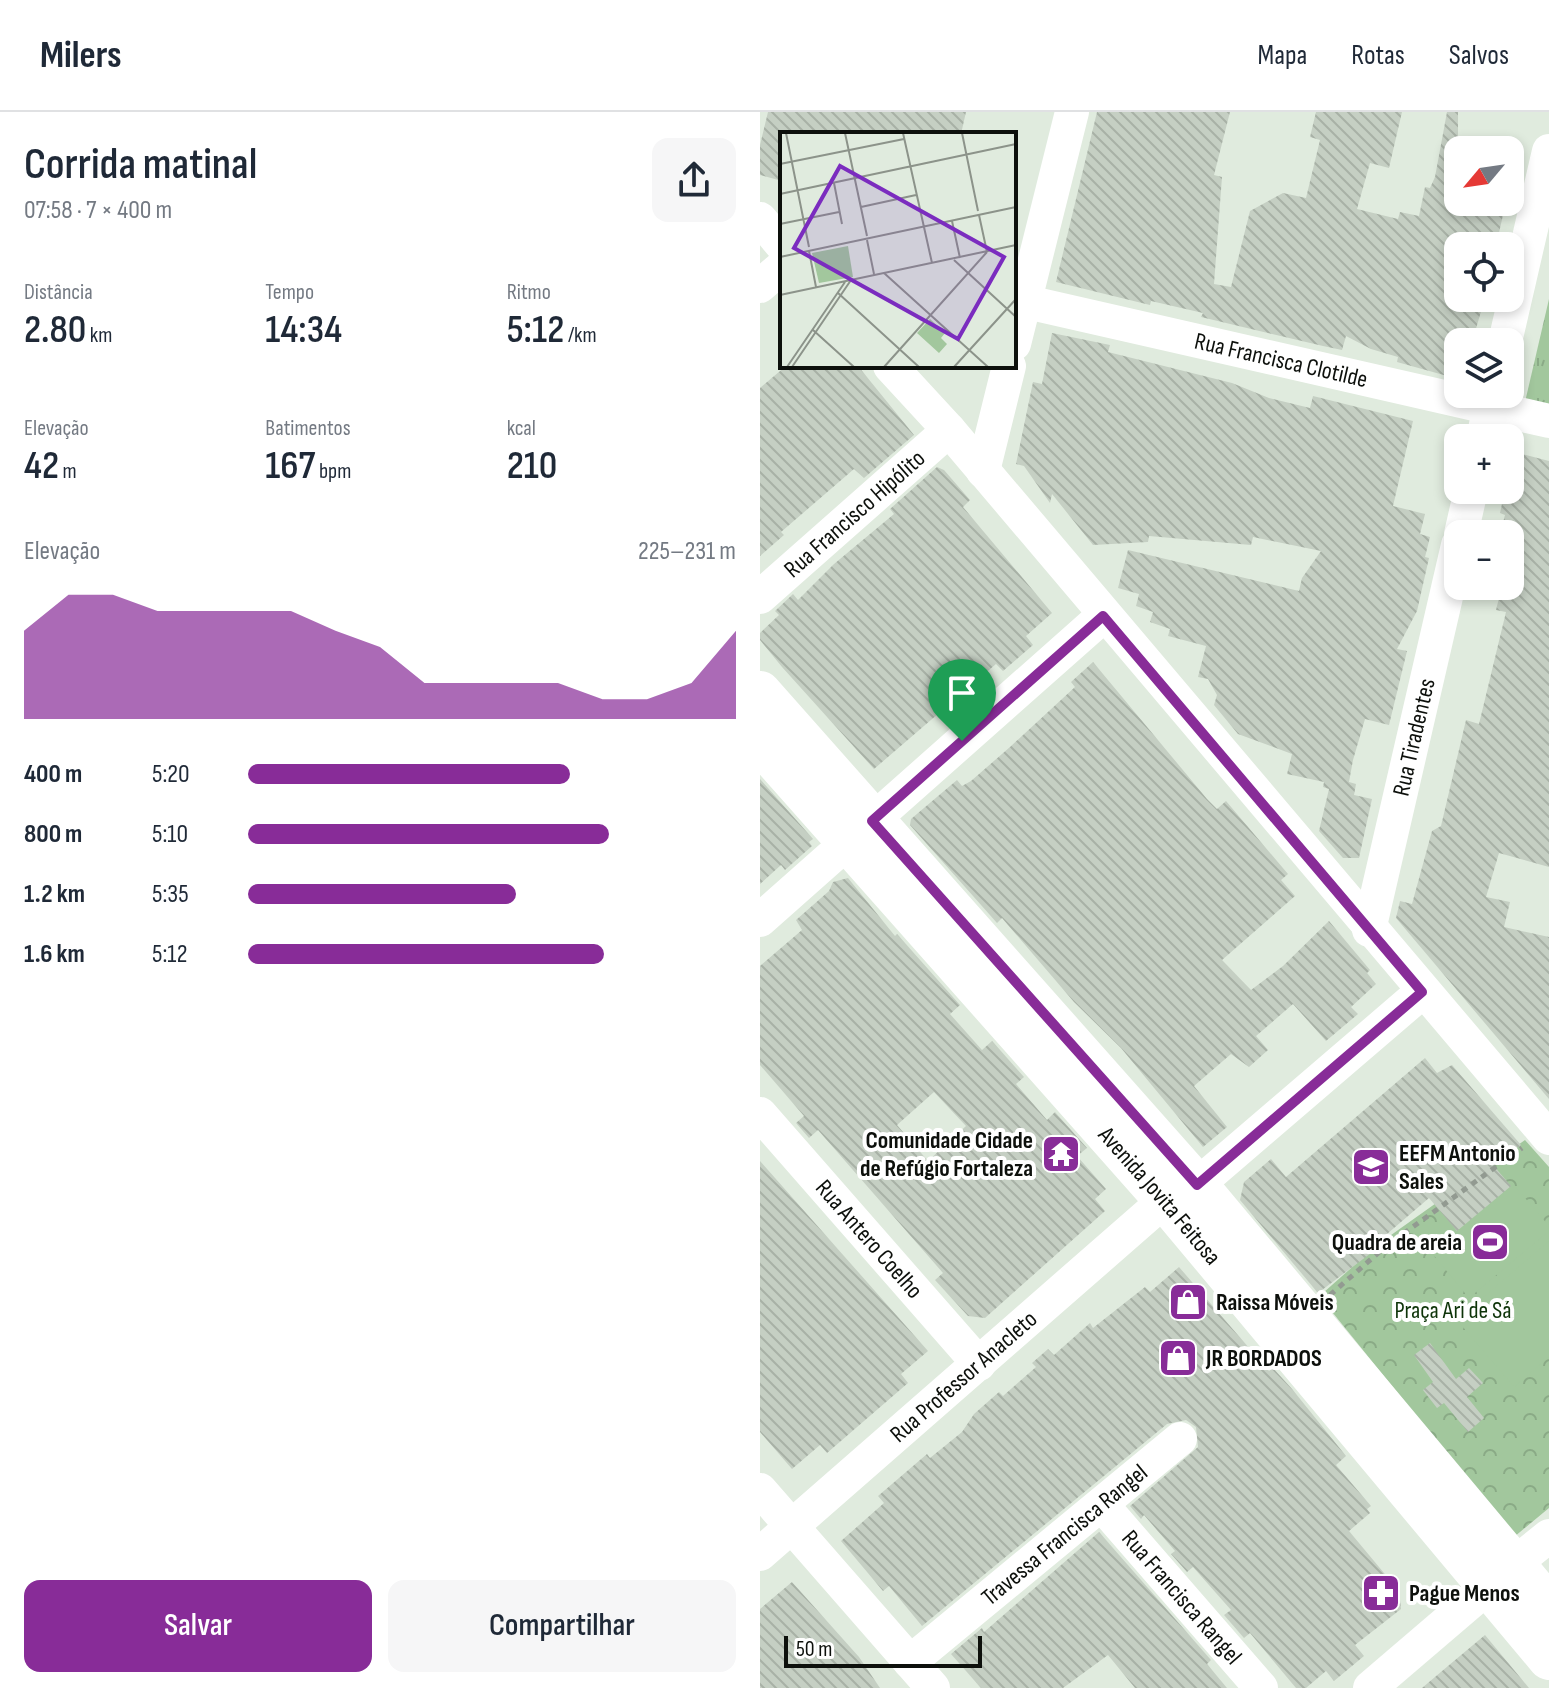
<!DOCTYPE html>
<html lang="pt">
<head>
<meta charset="utf-8">
<style>
  :root { --surface:#fff; --page:#f6f6f7; --text:#1f2937; --muted:#747a83; --line:#e0e1e3; --accent:#882c98 }
  body { margin:0; font-family:"Sofia Sans Condensed",sans-serif; background:var(--page); color:var(--text); height:100vh; display:flex; flex-direction:column; font-size:30px; white-space:nowrap }
  * { box-sizing:border-box; margin:0 }
  p { font-size:26px; color:var(--muted) }
  .icon { flex:none; width:44px; height:44px; fill:none; stroke:currentColor; stroke-width:2; stroke-linecap:round; stroke-linejoin:round }
  .map { position:relative; flex:1; overflow:hidden }
  .drawer { display:flex; flex-direction:column; background:var(--surface); width:760px }
  .drawer>* { flex:none }
  .needle { width:52px; rotate:241deg }
  .tools { position:absolute; left:684px; top:24px; display:grid; gap:16px }
  .tools a { display:grid; place-items:center; width:80px; height:80px; border-radius:16px; background:var(--surface); box-shadow:0 4px 12px #0003; font-size:40px }
  .scale { position:absolute; left:24px; bottom:20px; width:198px; box-sizing:border-box; padding-left:8px; border:4px solid #0d100c; border-top:0; font-size:22px; line-height:28px; white-space:nowrap; color:#0d100c; -webkit-text-stroke:6px #fff; paint-order:stroke }
  .pin { position:absolute; display:grid; place-items:center; width:68px; height:68px; color:#fff; margin:-82px -34px; border-radius:50% 50% 50% 0; rotate:-45deg; box-shadow:0 0 8px #0007 }
  .pin .icon { rotate:45deg }
  .round { display:grid; place-items:center; flex:none; width:84px; height:84px; border-radius:16px; background:var(--page) }
  .summary { display:flex; align-items:center; justify-content:space-between; height:136px; padding:0 24px }
  h1 { font-size:44px; font-weight:600; line-height:60px }
  .stats { display:grid; grid-template-columns:repeat(3,1fr); gap:12px; height:136px; padding:8px 24px }
  .stats div { display:grid; align-content:center }
  .stats b { font-size:40px; font-weight:600 }
  .stats small { font-size:22px; font-weight:400 }
  .stats p { font-size:22px }
  .chart { height:224px; padding:16px 24px }
  .chart p { display:flex; justify-content:space-between }
  .chart svg { width:100%; height:144px; margin-top:8px; fill:var(--accent); opacity:.7 }
  .action { display:flex; gap:16px; margin-top:auto; padding:16px 24px }
  .action a { flex:1; height:92px; border-radius:16px; background:var(--accent); color:#fff; font-size:32px; font-weight:600; line-height:92px; text-align:center }
  .action a+a { background:var(--page); color:var(--text) }
  ul { padding:0 24px; list-style:none; font-size:26px }
  li { display:grid; grid-template-columns:128px 96px 1fr; align-items:center; height:60px }
  li i { height:20px; border-radius:10px; background:var(--accent) }
  header { display:flex; align-items:center; gap:48px; box-sizing:border-box; height:112px; padding:0 40px; background:var(--surface); border-bottom:2px solid var(--line) }
  header strong { font-size:38px }
  nav { display:flex; gap:44px; margin-inline-start:auto; font-size:28px }
  main { display:flex; flex:1; min-height:0 }
  .map>svg:first-child { display:block }
  .grass { fill:url(#grass-tufts) }
  .park { fill:url(#park-crowns) }
  .pitch { fill:#a2c79d }
  .building { fill:url(#building-back-hatch); fill-rule:evenodd }
  .lines { fill:none; stroke-linecap:round; stroke-linejoin:round }
  .path { stroke:#929a91; stroke-width:5; stroke-dasharray:6 6; stroke-linecap:butt }
  .minor { stroke:#fff; stroke-width:34 }
  .major { stroke:#fff; stroke-width:42 }
  .route-casing { stroke:#fff; stroke-width:16 }
  .route { stroke:#882c98; stroke-width:10 }
  .labels { text-anchor:middle; stroke-width:8; stroke-linejoin:round; paint-order:stroke }
  .street-label { font-size:24px; fill:#0d100c; stroke:#fff }
  .poi-label { font-size:24px; font-weight:bold; fill:#0d100c; stroke:#fff; text-anchor:start }
  .park-label { font-size:24px; fill:#0e3409; stroke:#fff }
  .inset-road { fill:none; stroke:#8c938a; stroke-width:2 }
  .view { fill:#7b2cbf; fill-opacity:0.15; stroke:#7b2cbf; stroke-width:4 }
  .inset-edge { fill:none; stroke:#0d100c; stroke-width:4 }
</style>
</head>
<body>
<header>
<strong>Milers</strong>
<nav><a>Mapa</a><a>Rotas</a><a>Salvos</a></nav>
</header>
<main>
<section class="drawer">
<div class="summary"><div><h1>Corrida matinal</h1><p>07:58 · 7 × 400 m</p></div><a class="round"><svg class="icon" aria-label="share" viewBox="0 0 24 24"><path d="M12 15V3M7 8l5-5 5 5M5 13v7h14v-7"/></svg></a></div>
<div class="stats">
<div><p>Distância</p><b>2.80<small> km</small></b></div>
<div><p>Tempo</p><b>14:34</b></div>
<div><p>Ritmo</p><b>5:12<small> /km</small></b></div>
</div>
<div class="stats">
<div><p>Elevação</p><b>42<small> m</small></b></div>
<div><p>Batimentos</p><b>167<small> bpm</small></b></div>
<div><p>kcal</p><b>210</b></div>
</div>
<div class="chart"><p><span>Elevação</span>225–231 m</p>
<svg viewBox="0 0 160 44" preserveAspectRatio="none"><path d="M0 44V17L10 6L20 6L30 11L40 11L50 11L60 11L70 17L80 22L90 33L100 33L110 33L120 33L130 38L140 38L150 33L160 17V44z"/></svg>
</div>
<ul>
<li><b>400 m</b>5:20<i style="width:66%"></i></li>
<li><b>800 m</b>5:10<i style="width:74%"></i></li>
<li><b>1.2 km</b>5:35<i style="width:55%"></i></li>
<li><b>1.6 km</b>5:12<i style="width:73%"></i></li>
</ul>
<div class="action"><a>Salvar</a><a>Compartilhar</a></div>
</section>
<div class="map">
<svg width="789" height="1576" viewBox="0 0 789 1576">
  <defs>
    <pattern id="grass-tufts" width="24" height="20" patternUnits="userSpaceOnUse" patternTransform="scale(2)"><rect width="24" height="20" fill="#a2c79d"/><path d="M3 7l-1-3M5 7V3M7 7l1-3M15 17l-1-3M17 17v-4M19 17l1-3" fill="none" stroke="#8aaa86"/></pattern>
    <pattern id="park-crowns" width="20" height="18" patternUnits="userSpaceOnUse" patternTransform="scale(2)"><rect width="20" height="18" fill="#a2c79d"/><path d="M2 6a3 3 0 1 1 6 0M12 15a3 3 0 1 1 6 0" fill="none" stroke="#8aaa86"/></pattern>
    <pattern id="building-back-hatch" width="6" height="6" patternUnits="userSpaceOnUse" patternTransform="scale(2)"><rect width="6" height="6" fill="#c5cfc3"/><path d="M-1 5l2 2M0 0l6 6M5-1l2 2" fill="none" stroke="#a8b1a6"/></pattern>
  </defs>
  <rect width="100%" height="100%" fill="#e0ebde"/>
  <path class="grass" d="M789,187V295L765,290Z"/>
  <path class="park" d="M765,1028L789,1055V1396L754,1425L573,1201L554,1189L617,1133Z"/>
  <path class="pitch" d="M753,1072L789,1114V1119L709,1186L671,1140Z
    M789,1129V1245L754,1275L697,1208Z"/>
  <path class="building" d="M8,0H206L201,22H22V69L0,63V33Z
    M337,0H470L454,63L462,65L454,172L471,175L490,99L523,81L546,86L560,28L550,25L556,0H642L629,56L610,51L597,97L638,107L640,100L659,104L665,75L670,76L675,65L687,0H698V90H731L729,100L743,103L736,134H698V186H725L712,230H698V267L637,250L638,245L611,237L586,224L582,238L563,234L441,205L443,201L391,189L390,193L296,170Z
    M292,221L350,233L348,240L472,271L509,286L550,296L553,284L653,309L633,394L665,402L660,422L670,425L665,445L669,446L657,499L637,537L647,539L629,613L605,607L593,648L589,670L596,672L594,683L612,687L599,746H583L559,719L569,677L563,675L564,670L527,662L532,642L478,622L454,593L457,583L448,567L438,565L446,534L408,524L410,517L390,510L393,500L376,494L379,482L358,476L368,438L539,479L542,466L561,439L493,425L491,433L389,424L388,430L333,433L292,382L290,391L264,354L256,352L273,270L282,272Z
    M26,254H98L154,323L104,366L94,357L21,420L24,423L0,444V276Z
    M750,339L789,349V755L739,741L726,785L750,790L744,815L789,825V987L636,806L640,789L652,792L672,719L681,714L706,608L719,612L746,500L736,498L742,474H750V422H740L745,403L740,401L745,378H750Z
    M177,355L184,358L210,388L203,395L292,501L266,524L273,533L243,559L236,552L114,657L22,555L0,528V521L19,503L15,499L33,482L38,488L74,452L134,402L130,397Z
    M333,550L447,687L457,697L466,689L528,762L521,768L535,784L462,848L491,878L523,854L569,809L610,858L607,861L616,872L591,895L598,902L566,929L533,892L496,924L508,938L489,955L471,942L434,974L467,1015L443,1035L361,936L314,890L242,806L237,811L150,713L151,707L197,668L202,674L211,669L250,635L315,575L311,570Z
    M0,667L53,727L49,730L52,734L25,758L21,753L0,772Z
    M88,766L135,824L137,822L200,893L190,902L222,938L232,929L264,965L256,972L287,1008L295,1000L327,1036L317,1044L346,1077L335,1087L345,1099L225,1206L208,1204L175,1168L183,1161L58,1018L49,1026L36,1011L44,1004L0,953V854L42,818L36,808L69,779L73,770ZM174,980L206,1014L168,1049L137,1013Z
    M665,946L677,961L692,953L761,1033L733,1053L751,1074L697,1119L669,1086L620,1128L623,1132L558,1181L480,1088L484,1070L511,1047L526,1065Z
    M0,1049L168,1239L141,1262L148,1271L67,1341L60,1333L32,1357L0,1320Z
    M419,1155L509,1259L513,1256L532,1277L586,1344L576,1353L611,1394L607,1397L610,1401L589,1419L639,1479L641,1497L595,1533L604,1544L574,1569L566,1559L546,1576H536L490,1521L484,1526L464,1503L471,1498L433,1455L427,1460L411,1442L415,1439L384,1403L381,1407L370,1394L438,1335L436,1315L426,1308L407,1312L162,1514L129,1474L123,1479L81,1429L124,1391L118,1384L167,1342L170,1346L202,1320L214,1302L239,1280L243,1284L276,1255L272,1251L288,1237L294,1243L330,1211L333,1216L385,1175L390,1180Z
    M670,1231L696,1267L709,1256L723,1271L707,1285L724,1306L708,1320L684,1291L677,1296L663,1278L673,1270L654,1243Z
    M339,1420L451,1548L447,1552L467,1576H375L348,1543L303,1576H221L191,1542L222,1516L224,1520Z
    M32,1470L99,1545L120,1576H0V1497Z
    M725,1523L769,1576H662L688,1554Z"/>
  <g class="lines">
    <path class="path" d="M570,1183L625,1135L762,1036"/>
    <g class="minor">
      <path d="M0,107L22,133"/>
      <path d="M0,174L22,155"/>
      <path id="s1" d="M254,187L789,309"/>
      <path d="M745,230L789,39"/>
      <path d="M254,232L312,0"/>
      <path d="M130,254L189,318L789,1026"/>
      <path d="M723,326L733,282"/>
      <path d="M223,359L249,254"/>
      <path d="M701,422L711,378"/>
      <path id="s2" d="M0,485L189,318"/>
      <path d="M0,808L343,504"/>
      <path id="s3" d="M609,818L698,433"/>
      <path id="s4" d="M0,1002L219,1252"/>
      <path d="M437,1073L662,880"/>
      <path d="M0,1378L173,1576"/>
      <path id="s5" d="M342,1393L501,1576"/>
      <path id="s6" d="M0,1442L405,1088"/>
      <path d="M754,1452L789,1424"/>
      <path id="s7" d="M150,1550L420,1327"/>
      <path d="M610,1576L728,1475"/>
    </g>
    <g class="major">
      <path d="M0,580L437,1073L789,1494"/>
      <path id="s8" d="M0,631L405,1088L789,1547"/>
    </g>
  </g>
  <g class="lines">
    <defs>
      <path id="route" d="M343,504L662,880L437,1073L112,709Z"/>
    </defs>
    <use href="#route" class="route-casing"/>
    <use href="#route" class="route"/>
  </g>
  <defs>
    <symbol id="temple-square" viewBox="-11 -11 22 22"><rect x="-9" y="-9" width="18" height="18" rx="4" fill="#882c98" stroke="#fff"/><path d="M0-6L5-2H3V0L6.5 2.5H4V6H1.5V3h-3V6H-4V2.5H-6.5L-3 0V-2H-5Z" fill="#fff"/></symbol>
    <symbol id="school-square" viewBox="-11 -11 22 22"><rect x="-9" y="-9" width="18" height="18" rx="4" fill="#882c98" stroke="#fff"/><path d="M0-5L7-2L0 1L-7-2ZM-4 1L0 2.5L4 1V4Q0 6-4 4Z" fill="#fff"/></symbol>
    <symbol id="stadium-square" viewBox="-11 -11 22 22"><rect x="-9" y="-9" width="18" height="18" rx="4" fill="#882c98" stroke="#fff"/><path d="M0-5a6.5 5 0 1 0 0 10a6.5 5 0 1 0 0-10ZM-3.5-1.8h7v3.6h-7Z" fill="#fff"/></symbol>
    <symbol id="shop-square" viewBox="-11 -11 22 22"><rect x="-9" y="-9" width="18" height="18" rx="4" fill="#882c98" stroke="#fff"/><path d="M-5-2.5h2.3a2.7 3.5 0 0 1 5.4 0H5L5.5 6h-11ZM-1.5-2.5h3a1.5 2.3 0 0 0-3 0Z" fill="#fff"/></symbol>
    <symbol id="pharmacy-square" viewBox="-11 -11 22 22"><rect x="-9" y="-9" width="18" height="18" rx="4" fill="#882c98" stroke="#fff"/><path d="M-2-6h4v4h4v4h-4v4h-4v-4h-4v-4h4Z" fill="#fff"/></symbol>
  </defs>
  <g fill-rule="evenodd">
    <use href="#temple-square" x="279" y="1020" width="44" height="44"/>
    <use href="#school-square" x="589" y="1033" width="44" height="44"/>
    <use href="#stadium-square" x="708" y="1108" width="44" height="44"/>
    <use href="#shop-square" x="406" y="1168" width="44" height="44"/>
    <use href="#shop-square" x="396" y="1224" width="44" height="44"/>
    <use href="#pharmacy-square" x="599" y="1459" width="44" height="44"/>
  </g>
  <g class="labels">
    <g class="street-label">
      <text dy="8" stroke="none"><textPath href="#s1" startOffset="274">Rua Francisca Clotilde</textPath></text>
      <text dy="8" stroke="none"><textPath href="#s2" startOffset="126">Rua Francisco Hipólito</textPath></text>
      <text dy="8" stroke="none"><textPath href="#s3" startOffset="198">Rua Tiradentes</textPath></text>
      <text dy="8" stroke="none"><textPath href="#s8" startOffset="604">Avenida Jovita Feitosa</textPath></text>
      <text dy="8" stroke="none"><textPath href="#s4" startOffset="166">Rua Antero Coelho</textPath></text>
      <text dy="8" stroke="none"><textPath href="#s6" startOffset="270">Rua Professor Anacleto</textPath></text>
      <text dy="8" stroke="none"><textPath href="#s7" startOffset="200">Travessa Francisca Rangel</textPath></text>
      <text dy="8" stroke="none"><textPath href="#s5" startOffset="122">Rua Francisca Rangel</textPath></text>
    </g>
    <g class="poi-label">
      <text x="273" y="1036" text-anchor="end">Comunidade Cidade<tspan x="273" dy="28">de Refúgio Fortaleza</tspan></text>
      <text x="639" y="1049">EEFM Antonio<tspan x="639" dy="28">Sales</tspan></text>
      <text x="702" y="1138" text-anchor="end">Quadra de areia</text>
      <text x="456" y="1198">Raissa Móveis</text>
      <text x="446" y="1254">JR BORDADOS</text>
      <text x="649" y="1489">Pague Menos</text>
    </g>
    <g class="park-label">
      <text x="693" y="1206">Praça Ari de Sá</text>
    </g>
  </g>
  <g transform="translate(20 20)">
    <rect width="236" height="236" fill="#e0ebde"/>
    <path d="M150,187L165,201L161,206L167,212L159,221L137,201Z" fill="#a2c79d"/>
    <path d="M68,114L73,145L39,151L32,121Z" fill="#a2c79d"/>
    <path class="inset-road" d="M6,1L29,115M65,1L87,104M123,1L152,131M182,1L198,79M0,32L124,7M54,51L62,92M0,62L236,12M81,75L136,63M199,83L207,120M172,89L180,126M0,92L59,80M87,108L94,142M29,119L36,155M0,125L236,75M174,128L236,185M104,141L208,235M58,161L139,235M0,163L236,113M33,198L74,235M7,235L65,150M12,235L71,148M104,235L207,120M174,235L236,167"/>
    <path class="view" d="M60,34L224,125L178,207L14,116Z"/>
    <rect width="236" height="236" class="inset-edge"/>
  </g>
</svg>
<div class="tools">
<a><svg class="needle" viewBox="-14 -14 28 28"><path d="M0-13l5 13h-10z" fill="#e53935"/><path d="M0 13l5-13h-10z" fill="#747a83"/></svg></a>
<a><svg class="icon" aria-label="locate" viewBox="0 0 24 24"><circle cx="12" cy="12" r="6"/><path d="M12 2v4M12 18v4M2 12h4M18 12h4"/></svg></a>
<a><svg class="icon" aria-label="layers" viewBox="0 0 24 24"><path d="M12 4l9 5-9 5-9-5zM3 14l9 5 9-5"/></svg></a>
<a>+</a>
<a>−</a>
</div>
<div class="scale">50 m</div>
<div class="pin" style="left:202px;top:629px;background:#1e9e55"><svg class="icon" aria-label="arrive" viewBox="0 0 24 24"><path d="M6 21V4h12l-3 4 3 4H6"/></svg></div>
</div>
</main>
</body>
</html>
